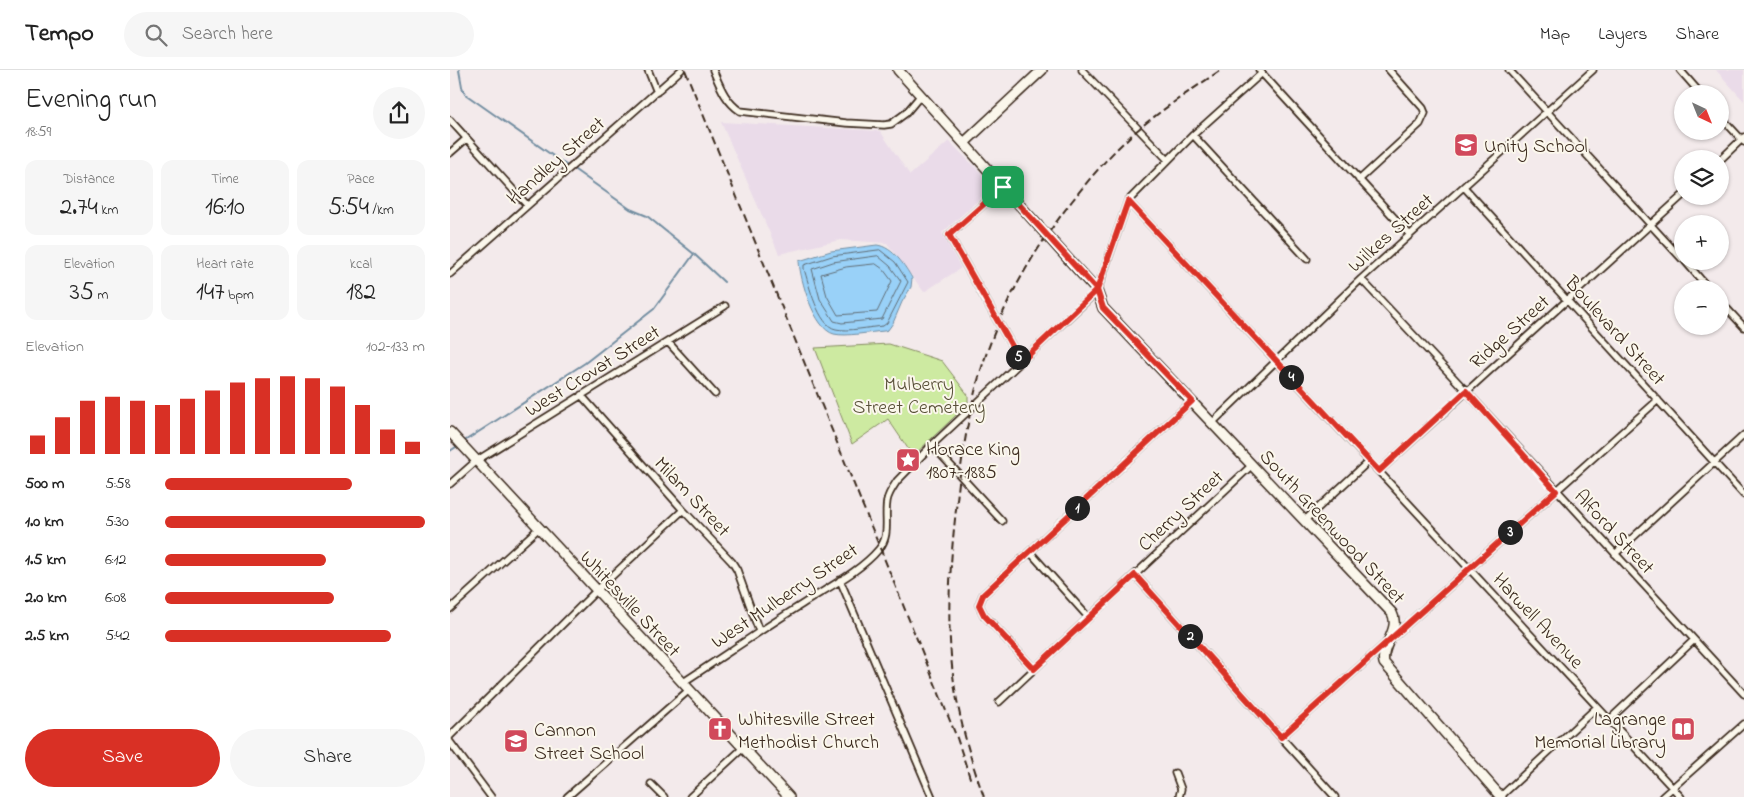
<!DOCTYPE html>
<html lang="en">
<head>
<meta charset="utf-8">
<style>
  :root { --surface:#fff; --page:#f6f6f6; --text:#222; --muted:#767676; --line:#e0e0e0; --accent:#d93025 }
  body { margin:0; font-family:"Indie Flower",sans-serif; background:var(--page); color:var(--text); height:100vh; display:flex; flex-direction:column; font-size:19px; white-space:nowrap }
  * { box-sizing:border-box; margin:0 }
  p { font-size:16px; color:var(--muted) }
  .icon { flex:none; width:28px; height:28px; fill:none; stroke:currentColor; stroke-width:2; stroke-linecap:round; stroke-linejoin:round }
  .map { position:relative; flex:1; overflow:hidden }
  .details { display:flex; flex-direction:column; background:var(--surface); width:450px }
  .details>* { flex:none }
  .needle { width:32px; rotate:137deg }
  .tools { position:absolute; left:1224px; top:15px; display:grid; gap:10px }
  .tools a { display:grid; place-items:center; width:55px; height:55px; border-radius:50%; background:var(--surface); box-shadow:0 1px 4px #0004; font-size:25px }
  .pin { position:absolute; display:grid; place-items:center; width:42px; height:42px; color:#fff; margin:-21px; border-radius:10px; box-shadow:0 2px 8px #0006 }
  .km { position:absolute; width:25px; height:25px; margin:-12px; border-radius:50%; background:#222; color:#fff; font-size:14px; line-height:25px; text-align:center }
  .round { display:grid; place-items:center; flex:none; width:52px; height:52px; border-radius:26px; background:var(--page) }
  .overview { display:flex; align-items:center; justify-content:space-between; height:85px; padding:0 25px }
  h1 { font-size:28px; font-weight:600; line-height:38px }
  .figures { display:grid; grid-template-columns:repeat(3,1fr); gap:8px; height:85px; padding:5px 25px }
  .figures div { display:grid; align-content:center; border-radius:12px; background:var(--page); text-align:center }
  .figures b { font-size:25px; font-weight:600 }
  .figures small { font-size:14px; font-weight:400 }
  .figures p { font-size:14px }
  .chart { height:140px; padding:10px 25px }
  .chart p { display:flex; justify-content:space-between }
  .chart svg { width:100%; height:90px; margin-top:5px; stroke:var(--accent); stroke-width:6 }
  .cta { display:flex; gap:10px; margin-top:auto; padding:10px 25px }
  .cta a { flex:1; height:58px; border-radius:30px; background:var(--accent); color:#fff; font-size:20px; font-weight:600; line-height:58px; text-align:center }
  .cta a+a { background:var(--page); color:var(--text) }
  ul { padding:0 25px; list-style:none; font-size:16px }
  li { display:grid; grid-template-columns:80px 60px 1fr; align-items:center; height:38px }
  li i { height:12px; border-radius:6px; background:var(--accent) }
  header { display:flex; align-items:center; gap:30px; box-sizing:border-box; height:70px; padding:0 25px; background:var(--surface); border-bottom:1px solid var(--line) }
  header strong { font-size:24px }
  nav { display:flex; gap:28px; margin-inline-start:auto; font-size:18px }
  .search { width:350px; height:45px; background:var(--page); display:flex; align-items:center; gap:12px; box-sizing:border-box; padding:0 18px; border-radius:28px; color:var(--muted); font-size:19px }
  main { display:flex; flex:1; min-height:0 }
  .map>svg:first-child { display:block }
  .built { fill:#eadbe9 }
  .green { fill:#cdeaa1; stroke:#848a60 }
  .water { fill:#99d1f8; stroke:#738ea1 }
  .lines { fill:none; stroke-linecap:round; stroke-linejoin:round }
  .shore { stroke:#616d75; stroke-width:1 }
  .stream { stroke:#738ea1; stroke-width:2 }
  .street-casing { stroke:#3b2a1e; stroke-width:9 }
  .secondary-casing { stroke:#3b2a1e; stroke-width:12 }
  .street { stroke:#fbf7ec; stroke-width:5.5 }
  .secondary { stroke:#fbf7ec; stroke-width:9 }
  .rail { stroke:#3b2a1e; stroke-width:2; stroke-dasharray:8 4; stroke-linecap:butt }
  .route-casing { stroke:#fff; stroke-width:10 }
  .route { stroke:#d93025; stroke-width:6 }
  .labels { text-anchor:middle; stroke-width:4; stroke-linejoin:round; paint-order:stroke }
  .poi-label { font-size:20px; fill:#3b2a1e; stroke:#fbf7ec; text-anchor:start }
  .street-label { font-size:20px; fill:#3b2a1e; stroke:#fbf7ec }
  .park-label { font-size:20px; fill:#585038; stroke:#fbf7ec }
</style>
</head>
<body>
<header>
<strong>Tempo</strong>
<div class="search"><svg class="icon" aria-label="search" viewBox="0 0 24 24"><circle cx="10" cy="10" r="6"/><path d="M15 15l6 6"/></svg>Search here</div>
<nav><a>Map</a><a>Layers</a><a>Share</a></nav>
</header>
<main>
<section class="details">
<div class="overview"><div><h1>Evening run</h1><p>18:59</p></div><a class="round"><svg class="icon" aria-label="share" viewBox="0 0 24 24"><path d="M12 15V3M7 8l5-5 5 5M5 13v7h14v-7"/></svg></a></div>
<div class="figures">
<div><p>Distance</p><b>2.74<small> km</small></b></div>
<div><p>Time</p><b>16:10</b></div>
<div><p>Pace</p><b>5:54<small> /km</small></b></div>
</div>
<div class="figures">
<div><p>Elevation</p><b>35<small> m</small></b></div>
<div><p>Heart rate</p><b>147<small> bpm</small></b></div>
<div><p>kcal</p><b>182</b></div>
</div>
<div class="chart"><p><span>Elevation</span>102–133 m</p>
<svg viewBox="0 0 160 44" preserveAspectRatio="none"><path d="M5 44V35M15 44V26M25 44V18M35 44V16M45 44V18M55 44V20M65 44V17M75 44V13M85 44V9M95 44V7M105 44V6M115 44V7M125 44V11M135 44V20M145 44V32M155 44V38"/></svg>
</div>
<ul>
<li><b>500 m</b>5:58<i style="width:72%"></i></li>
<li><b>1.0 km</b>5:30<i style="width:100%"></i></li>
<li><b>1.5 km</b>6:12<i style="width:62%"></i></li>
<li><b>2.0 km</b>6:08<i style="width:65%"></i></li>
<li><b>2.5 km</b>5:42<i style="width:87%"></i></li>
</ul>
<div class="cta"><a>Save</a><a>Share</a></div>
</section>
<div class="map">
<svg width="1294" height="727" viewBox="0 0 1294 727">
  <rect width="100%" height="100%" fill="#f3eaeb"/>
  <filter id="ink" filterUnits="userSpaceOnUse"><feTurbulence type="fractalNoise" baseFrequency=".02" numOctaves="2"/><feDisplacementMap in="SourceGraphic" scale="10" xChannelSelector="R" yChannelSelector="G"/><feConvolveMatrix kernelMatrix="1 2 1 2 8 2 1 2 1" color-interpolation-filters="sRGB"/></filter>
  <g filter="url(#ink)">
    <path class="built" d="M1266,0H1294V31Z
      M271,52L430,61L460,105L499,71L544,116L492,163L511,198L474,222L437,173L390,170L329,184Z"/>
    <path class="green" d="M439,274L492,291L518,325V334L463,386L438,349L402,374L365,278Z"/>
    <path class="water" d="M427,175C443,177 455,196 462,208L461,217L452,232L443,253L438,260L434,261C421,262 396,267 384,264C364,259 350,209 349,191L381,181Z"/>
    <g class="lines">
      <path class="shore" d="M430,180L445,192L458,212L437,253L433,256C420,257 398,262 386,259C368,256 359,214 354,199V195L382,186Z
        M428,186L440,196L451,211L432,249L392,253L384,251L370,229L362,199L383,192Z
        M426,194L433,199L442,211L427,242L388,245L377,226L371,204L396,197Z"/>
      <path class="stream" d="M9,0L12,17L15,24L116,95
        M125,100L180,139L197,146L244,184L274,212
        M13,372L135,293L204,239L244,184
        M0,381L9,375"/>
      <defs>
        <path id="street" d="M198,0L207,22
          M263,0C270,16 275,31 290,41L396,53L434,55L441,54L456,43L471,25
          M632,0L718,90
          M809,0L960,165
          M1059,0L1232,189
          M1230,0L1251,24
          M1270,46L1294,72
          M0,50L77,135
          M743,65L857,189
          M0,83L16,69
          M1270,90L1294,67
          M909,110L970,54L975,43L973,38L939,0
          M553,117L499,165L571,292
          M1014,117L1294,425
          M678,131L1231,727
          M1235,191L1259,219
          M0,204L231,0
          M911,209L1016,321L1294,624
          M1270,231L1294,257
          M218,272L265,324
          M131,325L233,440L282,492L287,500L309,561
          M762,353L911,209L1143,0
          M482,375L552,451
          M929,401L1232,126
          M0,414L26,391L275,236
          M855,450L919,391
          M580,482L639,548
          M1165,484L1294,365
          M685,505L885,727
          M390,510L482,727
          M0,539L88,459
          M584,599L534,545L529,535L533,525L742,331
          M232,613C272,587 311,560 351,535C375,519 410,502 429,479C441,465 434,448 437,431C438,424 443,417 447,411L482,375L647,221L678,131L743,65L812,3
          M549,632L802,395
          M1159,650L1244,570
          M0,666L146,521L233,440
          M831,667L1208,330
          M0,672L41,727
          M725,703L731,719L729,727
          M201,714L214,727
          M1051,726L1147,637
          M117,727L239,620
          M240,727L293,678
          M1212,727L1294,654"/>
        <path id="secondary" d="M448,0L647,221L653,238L942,543C951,560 930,576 934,593L1051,727
          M514,73L592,0
          M0,362L339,727"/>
      </defs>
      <use href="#street" class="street-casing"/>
      <use href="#secondary" class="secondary-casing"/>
      <use href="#street" class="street"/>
      <use href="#secondary" class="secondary"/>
      <path class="rail" d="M235,0L430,478L507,668L521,711
        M534,727C521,692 511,655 505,619C496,563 499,505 505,449C509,409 514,369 523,330C540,256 576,190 622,131C641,107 661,83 684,63C711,40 741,20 771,0"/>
    </g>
  </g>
  <g class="lines" filter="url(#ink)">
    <defs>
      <path id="route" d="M553,117L647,220L653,238L742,331L533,525L529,535L534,545L584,599L685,505L831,667L1106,421L1016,321L929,401L678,131L647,220L571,292L499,165L553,117"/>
    </defs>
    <use href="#route" class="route-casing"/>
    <use href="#route" class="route"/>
  </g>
  <defs>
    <symbol id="school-square" viewBox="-11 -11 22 22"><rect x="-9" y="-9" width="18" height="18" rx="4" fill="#d1495b" stroke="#fbf7ec"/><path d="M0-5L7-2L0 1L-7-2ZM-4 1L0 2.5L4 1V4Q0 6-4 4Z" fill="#fff"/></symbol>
    <symbol id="sight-square" viewBox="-11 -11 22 22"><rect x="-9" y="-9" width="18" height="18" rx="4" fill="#d1495b" stroke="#fbf7ec"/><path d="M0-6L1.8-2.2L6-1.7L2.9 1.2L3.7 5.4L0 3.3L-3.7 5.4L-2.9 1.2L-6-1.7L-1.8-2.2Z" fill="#fff"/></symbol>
    <symbol id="church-square" viewBox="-11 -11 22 22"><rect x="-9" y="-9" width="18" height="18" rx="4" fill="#d1495b" stroke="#fbf7ec"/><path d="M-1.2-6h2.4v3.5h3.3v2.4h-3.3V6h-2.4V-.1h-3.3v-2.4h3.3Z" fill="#fff"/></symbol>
    <symbol id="library-square" viewBox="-11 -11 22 22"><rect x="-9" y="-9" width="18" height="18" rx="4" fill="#d1495b" stroke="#fbf7ec"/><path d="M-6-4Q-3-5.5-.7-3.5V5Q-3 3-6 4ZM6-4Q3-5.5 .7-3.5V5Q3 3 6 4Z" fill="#fff"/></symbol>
  </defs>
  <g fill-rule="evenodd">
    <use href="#school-square" x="1002" y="61" width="28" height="28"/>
    <use href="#sight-square" x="444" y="376" width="28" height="28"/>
    <use href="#church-square" x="256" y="645" width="28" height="28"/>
    <use href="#library-square" x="1219" y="645" width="28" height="28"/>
    <use href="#school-square" x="52" y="657" width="28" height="28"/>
  </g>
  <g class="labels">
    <g class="poi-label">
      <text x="1034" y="82">Unity School</text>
      <text x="476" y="385">Horace King<tspan x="476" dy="23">1807-1885</tspan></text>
      <text x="288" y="655">Whitesville Street<tspan x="288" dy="23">Methodist Church</tspan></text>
      <text x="1216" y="655" text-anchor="end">Lagrange<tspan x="1216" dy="23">Memorial Library</tspan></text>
      <text x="84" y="666">Cannon<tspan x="84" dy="23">Street School</tspan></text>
    </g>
    <g class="street-label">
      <text transform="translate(105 90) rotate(-41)" y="7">Handley Street</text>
      <text transform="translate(940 162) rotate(-42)" y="7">Wilkes Street</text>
      <text transform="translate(1166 260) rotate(48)" y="7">Boulevard Street</text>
      <text transform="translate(1059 261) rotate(-42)" y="7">Ridge Street</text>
      <text transform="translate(142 300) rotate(-32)" y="7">West Crovat Street</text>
      <text transform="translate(243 426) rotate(47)" y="7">Milam Street</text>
      <text transform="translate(730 440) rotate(-43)" y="7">Cherry Street</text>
      <text transform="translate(883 456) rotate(47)" y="7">South Greenwood Street</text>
      <text transform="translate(1165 461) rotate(47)" y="7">Alford Street</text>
      <text transform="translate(334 525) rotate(-34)" y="7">West Mulberry Street</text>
      <text transform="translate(181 533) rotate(47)" y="7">Whitesville Street</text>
      <text transform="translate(1089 550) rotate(47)" y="7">Harwell Avenue</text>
    </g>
    <g class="park-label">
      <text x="469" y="320">Mulberry<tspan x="469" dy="23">Street Cemetery</tspan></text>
    </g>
  </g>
</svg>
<div class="tools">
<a><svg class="needle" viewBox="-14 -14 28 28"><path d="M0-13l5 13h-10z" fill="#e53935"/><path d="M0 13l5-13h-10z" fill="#767676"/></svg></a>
<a><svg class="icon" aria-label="layers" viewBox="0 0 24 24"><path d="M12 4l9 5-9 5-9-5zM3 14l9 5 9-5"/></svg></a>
<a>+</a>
<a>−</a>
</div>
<div class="pin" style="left:553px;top:117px;background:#1e9e55"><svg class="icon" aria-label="arrive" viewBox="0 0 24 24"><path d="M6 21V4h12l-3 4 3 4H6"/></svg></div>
<b class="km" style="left:627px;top:438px">1</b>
<b class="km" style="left:740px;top:566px">2</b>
<b class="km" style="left:1060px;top:462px">3</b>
<b class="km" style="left:841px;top:307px">4</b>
<b class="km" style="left:568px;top:287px">5</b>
</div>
</main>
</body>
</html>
